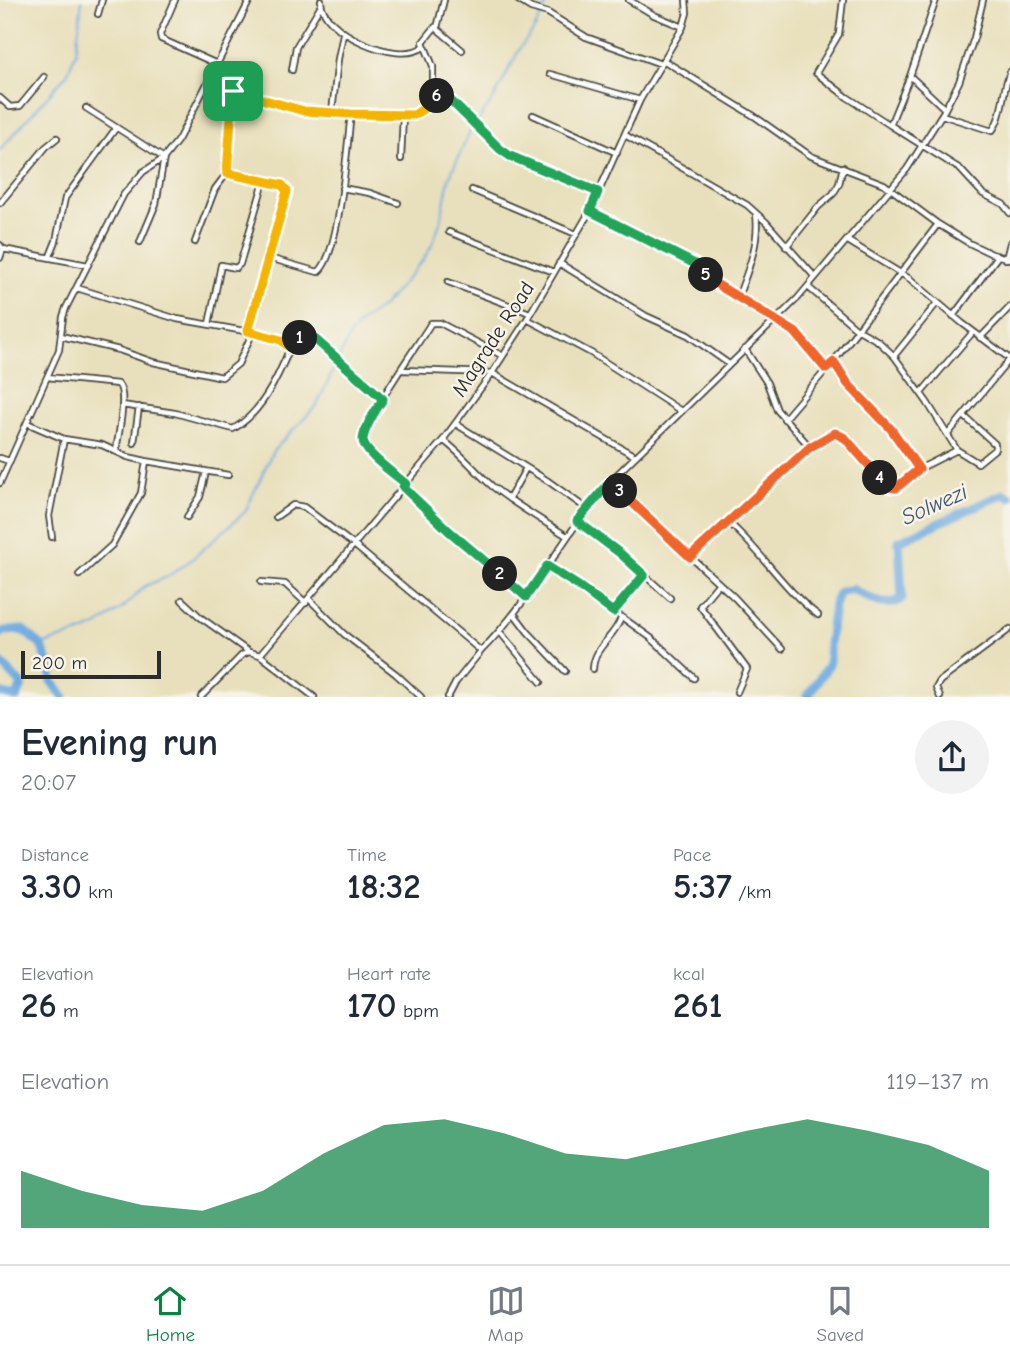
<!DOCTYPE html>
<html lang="en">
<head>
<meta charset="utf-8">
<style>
  :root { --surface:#fff; --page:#f2f2f3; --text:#1f2937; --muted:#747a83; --line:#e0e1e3; --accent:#0b8043 }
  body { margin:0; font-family:"Comic Neue",sans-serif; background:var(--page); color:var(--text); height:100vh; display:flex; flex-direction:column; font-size:26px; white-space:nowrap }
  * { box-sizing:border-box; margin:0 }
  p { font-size:23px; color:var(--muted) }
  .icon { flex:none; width:38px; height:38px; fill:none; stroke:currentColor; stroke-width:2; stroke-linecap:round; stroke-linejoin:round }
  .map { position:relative; height:697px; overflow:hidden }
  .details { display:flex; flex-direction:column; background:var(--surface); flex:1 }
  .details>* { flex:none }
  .scale { position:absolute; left:21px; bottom:18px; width:140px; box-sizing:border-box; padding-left:7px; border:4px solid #2b2b2b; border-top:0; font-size:19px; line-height:24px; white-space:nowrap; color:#2b2b2b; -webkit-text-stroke:5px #f7f3e8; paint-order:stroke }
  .pin { position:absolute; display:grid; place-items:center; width:60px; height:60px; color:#fff; margin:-30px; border-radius:14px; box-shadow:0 4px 10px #0006 }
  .km { position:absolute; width:35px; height:35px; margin:-18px; border-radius:50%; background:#222; color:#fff; font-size:19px; line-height:35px; text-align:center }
  .round { display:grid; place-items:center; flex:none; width:74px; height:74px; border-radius:37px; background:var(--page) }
  .headline { display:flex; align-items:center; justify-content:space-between; height:119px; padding:0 21px }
  h1 { font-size:38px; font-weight:800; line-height:52px }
  .metrics { display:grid; grid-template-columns:repeat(3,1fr); gap:10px; height:119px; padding:7px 21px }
  .metrics div { display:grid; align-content:center }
  .metrics b { font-size:35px; font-weight:800 }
  .metrics small { font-size:19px; font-weight:400 }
  .metrics p { font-size:19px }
  .chart { height:196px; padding:14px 21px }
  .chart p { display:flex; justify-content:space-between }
  .chart svg { width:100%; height:126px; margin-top:7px; fill:var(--accent); opacity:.7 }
  .tabs { display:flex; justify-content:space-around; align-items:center; height:98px; border-top:2px solid var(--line); background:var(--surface); font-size:19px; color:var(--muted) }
  .tabs a { display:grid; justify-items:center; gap:4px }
  .tabs .active { color:var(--accent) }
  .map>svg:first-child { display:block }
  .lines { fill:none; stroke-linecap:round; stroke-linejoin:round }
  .stream { stroke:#6face1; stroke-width:2 }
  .river { stroke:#6face1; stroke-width:9 }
  .minor-casing { stroke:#474641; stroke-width:8 }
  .minor { stroke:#fff; stroke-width:4.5 }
  .split-1-casing { stroke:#fff; stroke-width:14 }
  .split-2-casing { stroke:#fff; stroke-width:14 }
  .split-3-casing { stroke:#fff; stroke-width:14 }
  .split-4-casing { stroke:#fff; stroke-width:14 }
  .split-5-casing { stroke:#fff; stroke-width:14 }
  .split-6-casing { stroke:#fff; stroke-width:14 }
  .split-7-casing { stroke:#fff; stroke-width:14 }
  .split-1 { stroke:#f5b400; stroke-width:9 }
  .split-2 { stroke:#22a559; stroke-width:9 }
  .split-3 { stroke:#22a559; stroke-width:9 }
  .split-4 { stroke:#f0652b; stroke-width:9 }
  .split-5 { stroke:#f0652b; stroke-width:9 }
  .split-6 { stroke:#22a559; stroke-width:9 }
  .split-7 { stroke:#f5b400; stroke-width:9 }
  .labels { text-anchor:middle; stroke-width:5; stroke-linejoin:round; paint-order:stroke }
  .street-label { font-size:21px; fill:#2b2b2b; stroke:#f7f3e8 }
  .water-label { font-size:23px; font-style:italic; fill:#43586b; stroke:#f7f3e8 }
</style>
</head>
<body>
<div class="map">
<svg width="1010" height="697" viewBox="0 0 1010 697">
  <rect width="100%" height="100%" fill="#f7f3e8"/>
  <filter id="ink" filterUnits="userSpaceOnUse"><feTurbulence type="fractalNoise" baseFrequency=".0143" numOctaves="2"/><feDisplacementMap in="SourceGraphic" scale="14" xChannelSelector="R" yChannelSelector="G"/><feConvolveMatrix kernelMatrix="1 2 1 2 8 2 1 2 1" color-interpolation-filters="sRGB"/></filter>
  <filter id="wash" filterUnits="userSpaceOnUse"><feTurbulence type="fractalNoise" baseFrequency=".00686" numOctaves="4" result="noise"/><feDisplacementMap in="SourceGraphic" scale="28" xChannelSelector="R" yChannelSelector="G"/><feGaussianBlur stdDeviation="1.57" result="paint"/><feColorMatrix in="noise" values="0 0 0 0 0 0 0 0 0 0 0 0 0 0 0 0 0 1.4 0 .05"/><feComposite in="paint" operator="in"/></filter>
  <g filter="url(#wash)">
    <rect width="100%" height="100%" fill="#e8e0bc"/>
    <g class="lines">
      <path class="stream" d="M0,150L67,74L76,52L82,0
        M41,645L83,632L97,626L124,607L145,586L167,577L191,560L245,512L273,451L317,405L351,333L363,320L381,308L423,260L431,247L441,220L449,178L470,132L494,98L520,48L534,30L549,0"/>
      <path class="river" d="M0,634L4,631L23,630L41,645L49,664L52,681L64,697
        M0,662L22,685L17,697
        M0,693L16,697
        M807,697L829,664V644L834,605L840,592L852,589C867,597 887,611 902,598L899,541L1003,494L1010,497"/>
    </g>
  </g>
  <g filter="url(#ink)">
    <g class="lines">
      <defs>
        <path id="minor" d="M175,0L160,34L161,39L217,64
          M321,0C320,32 399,66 423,47
          M518,0L531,8L548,13L586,37L661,64
          M629,0L654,15L683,27
          M843,0L839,34L816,73L847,97L890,125L910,76L936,0
          M98,14L102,0
          M437,28L444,0
          M462,50L435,27L423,42L433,66V81L468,120L500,149L510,156L599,192
          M663,60L754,116L811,156L884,184L938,224L969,243L992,254L1010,259
          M292,70L296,47L321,5
          M550,74L640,100
          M910,76L945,109
          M209,81L247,96L304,111L351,114L414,115L432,103L441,91
          M0,98L10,107L20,106L44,77
          M86,108L164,158L156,204L140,242
          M332,112L338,59L343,34
          M533,115L617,153
          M942,115L992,131C1004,115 1002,90 1010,72
          M890,125L960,169L983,194L1003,204L1010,213
          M625,135L747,205L766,222L814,276
          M401,159L403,115
          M227,173L233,91
          M342,188L370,193L398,203
          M472,190L576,234
          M0,203L46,147L57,138
          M590,211L700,267L713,282L795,333L826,369
          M449,232L554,272
          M848,241L910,279L962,323L1010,359
          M195,242L215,189L227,173L285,187L287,191L248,331
          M0,245L3,249L0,258
          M786,247L818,207L833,194L839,184L843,167
          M3,249L88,265
          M50,256L56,241L65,198L116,128
          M269,258L318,272C340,256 347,144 351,114
          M1006,259L1010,243
          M559,263L646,316L688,335L729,364
          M448,282L530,313
          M808,287L857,329L878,341L894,356L927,402L957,450L978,463L995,449V444L964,416
          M77,288L177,319L267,335L281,340L290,348C278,377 261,414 233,429L175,413L122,405
          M738,297C748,270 760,243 756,214
          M953,316L998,256
          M527,319L591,353L681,411
          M209,324L221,265L236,268L240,264L264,181
          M61,336L119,350L153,362L222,377L238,364L253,332
          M980,338L1010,307
          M290,348L301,336L308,333L349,367L383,399
          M745,349L767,383L777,410L810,447
          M894,356L937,303
          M833,362L848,384L891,429L919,469
          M402,370L492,373L635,456
          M47,377L118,384C128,393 118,436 116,451
          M921,393L973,332
          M784,419L837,357L938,224
          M27,423L64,439L102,445L128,457L146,461L228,475
          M456,424L548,481L587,509
          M948,434L1010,359
          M443,440C462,454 475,471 492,486C515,505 542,520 567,536
          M134,443L139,407
          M0,458L9,461
          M610,482L735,598L782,649
          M0,483L59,350L63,317L66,308L124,194L143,172L164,158L178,140L250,0
          M406,484C396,475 365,455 363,442C361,424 419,343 431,323H440L503,356
          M403,487L449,531L526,597
          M509,499L526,468
          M187,517L200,497L206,472
          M276,517L293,505L304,507L354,545L481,651C530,602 561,540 604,487L798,298L907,169L944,111L959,82L974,38L983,0
          M577,521L621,554L670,598
          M728,522C761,550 783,589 818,615
          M52,537L49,516L64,439
          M690,557L810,447L835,433L845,438L893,489L919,469L957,450
          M547,566L580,587L651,638L694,678
          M79,575L112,545L141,493L146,461
          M261,582L285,584L306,603
          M719,583L700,606L747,669L737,692
          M309,599L344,634L396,674L421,697
          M182,600L200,617L249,652
          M613,612L644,575
          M515,615L528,632L565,671
          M500,632L541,682
          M260,655L443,440L492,373L527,319L590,211L640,100L683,27L687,13L686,0
          M593,669C594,646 614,638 621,618
          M201,697L242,655L249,652L260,655L314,697
          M448,697L456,682L481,651
          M940,697L936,688L940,681L1010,629"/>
      </defs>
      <use href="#minor" class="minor-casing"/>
      <use href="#minor" class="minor"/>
    </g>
  </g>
  <g class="lines" filter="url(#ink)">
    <defs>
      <path id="split-1" d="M233,91L227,173L282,185L287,191L248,331L281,340L290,348L300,338"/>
      <path id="split-2" d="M300,338L308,333L383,399C376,410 364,427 363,440C363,453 396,475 406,484L403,487L449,531L500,574"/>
      <path id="split-3" d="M500,574L526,597L547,566L580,587L613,612L644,575L621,554L577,521L610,482L620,491"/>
      <path id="split-4" d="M620,491L690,557L810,447L835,433L845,438L880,478"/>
      <path id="split-5" d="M706,275L713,282L795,332L826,369L834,362L848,384L891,429L919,469L896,488L889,487L880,478"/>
      <path id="split-6" d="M437,96L441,91L500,149L510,156L598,192L590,211L695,264L706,275"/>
      <path id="split-7" d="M233,91L304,111L351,114L414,115L432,103L437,96"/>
    </defs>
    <use href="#split-1" class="split-1-casing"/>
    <use href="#split-2" class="split-2-casing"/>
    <use href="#split-3" class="split-3-casing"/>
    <use href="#split-4" class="split-4-casing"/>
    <use href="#split-5" class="split-5-casing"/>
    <use href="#split-6" class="split-6-casing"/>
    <use href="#split-7" class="split-7-casing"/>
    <use href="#split-1" class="split-1"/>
    <use href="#split-2" class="split-2"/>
    <use href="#split-3" class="split-3"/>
    <use href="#split-4" class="split-4"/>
    <use href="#split-5" class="split-5"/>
    <use href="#split-6" class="split-6"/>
    <use href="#split-7" class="split-7"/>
  </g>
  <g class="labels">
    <g class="street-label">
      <text transform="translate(493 339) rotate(-57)" y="7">Magrade Road</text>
    </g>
    <g class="water-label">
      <text transform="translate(934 504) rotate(-24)" y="8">Solwezi</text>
    </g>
  </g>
</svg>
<div class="scale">200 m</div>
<div class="pin" style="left:233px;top:91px;background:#1e9e55"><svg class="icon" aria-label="arrive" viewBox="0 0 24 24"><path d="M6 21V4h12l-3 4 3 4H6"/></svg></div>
<b class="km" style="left:300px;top:338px">1</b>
<b class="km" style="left:500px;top:574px">2</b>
<b class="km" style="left:620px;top:491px">3</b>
<b class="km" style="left:880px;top:478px">4</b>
<b class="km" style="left:706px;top:275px">5</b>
<b class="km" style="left:437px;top:96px">6</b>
</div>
<section class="details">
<div class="headline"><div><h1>Evening run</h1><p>20:07</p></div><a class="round"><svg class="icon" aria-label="share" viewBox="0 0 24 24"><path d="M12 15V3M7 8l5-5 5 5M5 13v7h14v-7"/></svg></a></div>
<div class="metrics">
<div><p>Distance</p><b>3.30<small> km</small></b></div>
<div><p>Time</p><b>18:32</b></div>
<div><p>Pace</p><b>5:37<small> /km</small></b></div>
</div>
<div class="metrics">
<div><p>Elevation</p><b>26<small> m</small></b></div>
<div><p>Heart rate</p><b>170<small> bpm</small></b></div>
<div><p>kcal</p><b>261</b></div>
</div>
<div class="chart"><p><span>Elevation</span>119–137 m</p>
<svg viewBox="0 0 160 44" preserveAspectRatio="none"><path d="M0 44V24L10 31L20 36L30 38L40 31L50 18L60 8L70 6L80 11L90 18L100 20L110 15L120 10L130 6L140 10L150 15L160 24V44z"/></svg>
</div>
</section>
<nav class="tabs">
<a class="active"><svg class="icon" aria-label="home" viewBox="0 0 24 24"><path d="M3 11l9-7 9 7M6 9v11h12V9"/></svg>Home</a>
<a><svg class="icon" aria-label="map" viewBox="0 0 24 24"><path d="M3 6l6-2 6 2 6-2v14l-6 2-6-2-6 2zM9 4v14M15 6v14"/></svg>Map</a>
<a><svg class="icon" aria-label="saved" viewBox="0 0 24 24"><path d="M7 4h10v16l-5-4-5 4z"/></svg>Saved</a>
</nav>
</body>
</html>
